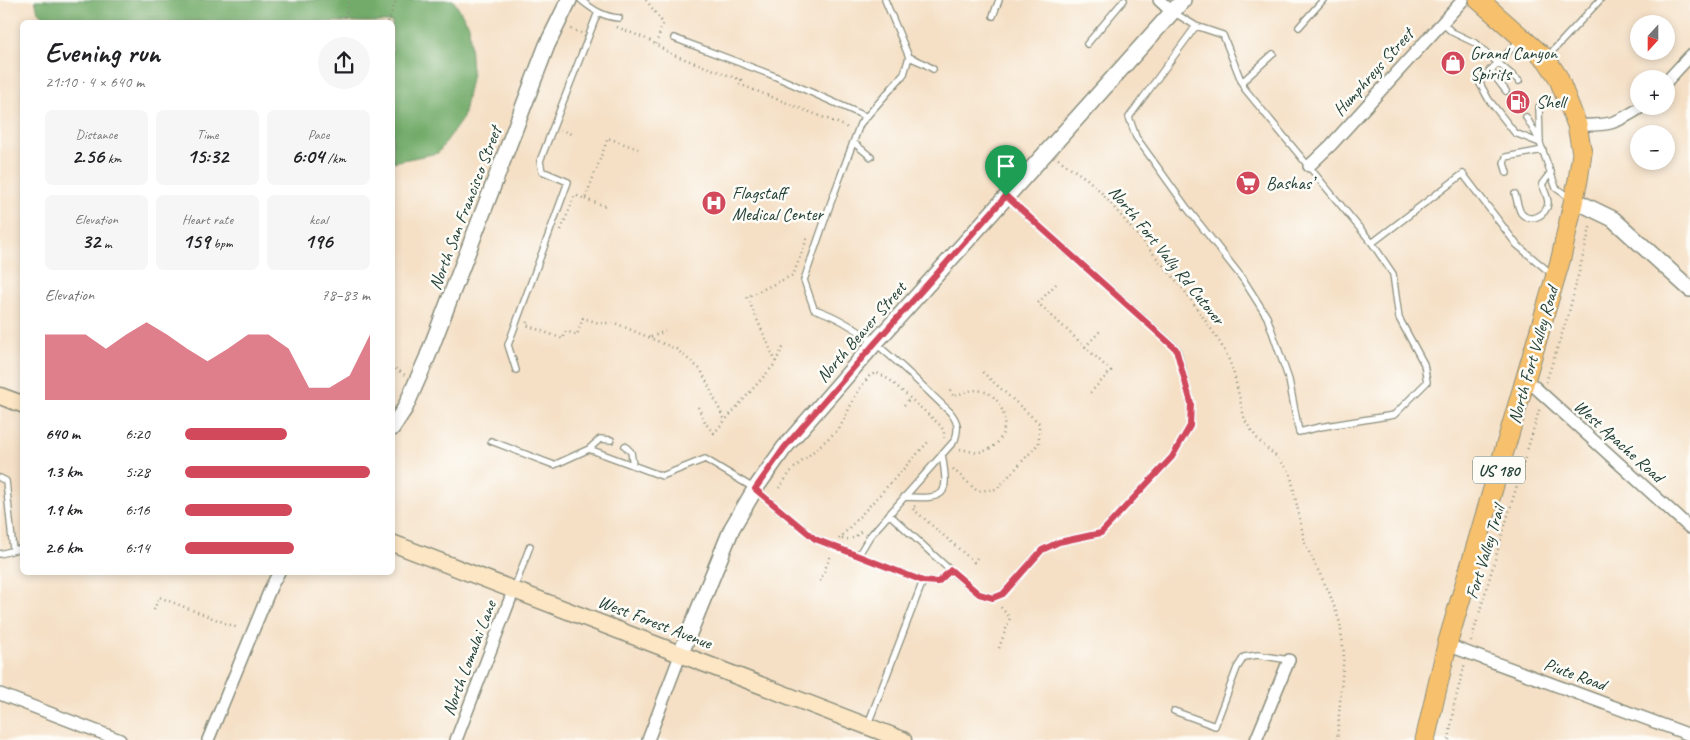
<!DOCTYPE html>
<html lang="en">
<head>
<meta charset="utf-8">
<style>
  :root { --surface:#fff; --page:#f6f6f6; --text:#202124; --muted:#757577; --accent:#d1495b }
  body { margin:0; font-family:Caveat,sans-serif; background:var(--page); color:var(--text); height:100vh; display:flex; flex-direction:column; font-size:19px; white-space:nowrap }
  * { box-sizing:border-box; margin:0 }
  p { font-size:16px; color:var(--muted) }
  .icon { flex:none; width:28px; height:28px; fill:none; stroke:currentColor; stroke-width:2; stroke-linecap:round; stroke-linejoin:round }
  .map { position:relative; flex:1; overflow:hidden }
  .panel { position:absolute; left:20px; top:20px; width:375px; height:555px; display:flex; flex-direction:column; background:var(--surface); border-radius:8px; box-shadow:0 2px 8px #0003 }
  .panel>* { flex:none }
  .needle { width:32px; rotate:201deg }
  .buttons { position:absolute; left:1630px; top:15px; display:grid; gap:10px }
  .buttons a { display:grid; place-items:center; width:45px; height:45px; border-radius:50%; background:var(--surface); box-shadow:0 2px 8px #0003; font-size:25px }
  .pin { position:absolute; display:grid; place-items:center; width:42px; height:42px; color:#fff; margin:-51px -21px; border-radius:50% 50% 50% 0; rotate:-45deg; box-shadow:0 0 5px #0007 }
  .pin .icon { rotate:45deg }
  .round { display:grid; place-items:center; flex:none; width:52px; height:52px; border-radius:26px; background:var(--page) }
  .overview { display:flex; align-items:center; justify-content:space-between; height:85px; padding:0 25px }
  h1 { font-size:28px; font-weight:700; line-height:38px }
  .figures { display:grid; grid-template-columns:repeat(3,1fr); gap:8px; height:85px; padding:5px 25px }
  .figures div { display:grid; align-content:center; border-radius:8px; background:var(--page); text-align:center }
  .figures b { font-size:21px; font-weight:700 }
  .figures small { font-size:14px; font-weight:400 }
  .figures p { font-size:14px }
  .chart { height:140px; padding:10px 25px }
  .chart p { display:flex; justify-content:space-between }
  .chart svg { width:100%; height:90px; margin-top:5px; fill:var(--accent); opacity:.7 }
  ul { padding:0 25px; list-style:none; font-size:16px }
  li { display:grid; grid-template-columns:80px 60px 1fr; align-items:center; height:38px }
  li i { height:12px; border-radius:6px; background:var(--accent) }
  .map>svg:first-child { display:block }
  .forest { fill:#73ac6a; stroke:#49744f }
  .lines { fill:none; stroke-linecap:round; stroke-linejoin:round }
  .service-casing { stroke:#8a8e7d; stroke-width:8 }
  .minor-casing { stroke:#8a8e7d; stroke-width:14 }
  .tertiary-casing { stroke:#8a8e7d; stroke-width:18 }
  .secondary-casing { stroke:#8a8e7d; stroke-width:19 }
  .primary-casing { stroke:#8a8e7d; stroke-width:21 }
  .path { stroke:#8a8e7d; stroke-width:2.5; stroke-dasharray:1 4; stroke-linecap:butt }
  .service { stroke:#fff; stroke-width:5.5 }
  .minor { stroke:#fff; stroke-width:11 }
  .tertiary { stroke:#fff; stroke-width:15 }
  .secondary { stroke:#fce6c4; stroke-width:16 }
  .primary { stroke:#f7c06c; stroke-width:19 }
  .route-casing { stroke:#fff; stroke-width:10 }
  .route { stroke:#d1495b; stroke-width:6 }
  .labels { text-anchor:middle; stroke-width:5; stroke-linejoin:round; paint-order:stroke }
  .shield { fill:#fdfcf7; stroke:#62766e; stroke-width:1 }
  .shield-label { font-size:16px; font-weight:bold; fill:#1f3d34 }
  .poi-label { font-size:18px; fill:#1f3d34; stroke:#fdfcf7; text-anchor:start }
  .street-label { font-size:18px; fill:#1f3d34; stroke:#fdfcf7 }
</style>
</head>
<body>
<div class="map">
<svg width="1690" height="740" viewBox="0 0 1690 740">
  <rect width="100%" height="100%" fill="#fdfcf7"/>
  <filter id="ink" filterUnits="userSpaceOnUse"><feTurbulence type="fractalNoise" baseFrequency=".02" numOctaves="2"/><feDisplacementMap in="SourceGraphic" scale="10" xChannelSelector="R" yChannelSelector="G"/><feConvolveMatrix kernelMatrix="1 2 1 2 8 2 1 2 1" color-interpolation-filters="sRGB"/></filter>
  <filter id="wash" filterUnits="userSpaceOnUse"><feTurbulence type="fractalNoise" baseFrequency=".0096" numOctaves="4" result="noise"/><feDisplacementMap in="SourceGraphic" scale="20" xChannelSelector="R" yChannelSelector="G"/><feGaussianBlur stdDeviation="1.12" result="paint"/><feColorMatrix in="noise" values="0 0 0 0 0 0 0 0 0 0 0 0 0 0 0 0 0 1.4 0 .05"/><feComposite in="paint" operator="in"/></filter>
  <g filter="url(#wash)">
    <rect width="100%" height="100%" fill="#f5e0c6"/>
    <path class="forest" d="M35,0H453L469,25L472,73L463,118L438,153L393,162L392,22H53L38,12Z"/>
  </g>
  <g filter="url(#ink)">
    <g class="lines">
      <defs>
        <path id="service" d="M581,0C593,10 604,17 619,18
          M1173,12L1196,26L1223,35L1244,88L1372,243L1393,274L1399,318L1424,364L1427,382L1394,415L1320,427L1299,432L1289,380L1267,317L1243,279L1187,208L1136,137L1129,117L1196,26
          M993,16L999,0
          M1442,23L1452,32L1475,43L1519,81
          M1299,27L1323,0
          M674,38L772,75L867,117
          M1520,40L1479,82L1489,100L1515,133L1540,143L1556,188L1570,198
          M1087,44L1124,0
          M909,57L923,63L933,69
          M1547,57L1600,0
          M1490,70L1506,91
          M1242,82L1273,54
          M1539,107L1540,143
          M1526,117L1540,141
          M853,142L871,157
          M1507,173L1504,163L1506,157L1543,150
          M1515,194C1517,200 1518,208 1521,213C1530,224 1547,215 1548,203C1548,197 1544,190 1542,184L1551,172
          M1372,243L1463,174L1517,245L1553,275
          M516,370L508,345L568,182L542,171L540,161L598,12
          M491,441L554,465L589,449L662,476L705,459L755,489L815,539L923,581L938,582L951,571
          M625,446L631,452L633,465
          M589,449L600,439L611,440
          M0,478L6,481L13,550
          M904,497C947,499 949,497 942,454
          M889,514L951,571L979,594L993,598L1003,594L1042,550L1059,542L1101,533L1172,457L1190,426L1191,403L1177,349L1008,198
          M0,554L22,548
          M858,556L870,536L955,440C959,428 958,422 950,412C910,375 866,325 814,309L804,280L831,202L860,124L904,74L909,57L885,0
          M514,589L530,546
          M1174,711L1215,726L1237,668L1244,657L1258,655L1289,660
          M868,724L923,581"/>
        <path id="minor" d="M1159,0L1172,12
          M1666,82L1690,56
          M1577,125C1609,126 1616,124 1643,106
          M1309,166L1331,145L1463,0
          M1526,379L1690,528
          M1447,645L1690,735
          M0,694L120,740
          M208,740L271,587L279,572
          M456,740L514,589
          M648,740L681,653
          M1256,740L1289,660"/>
        <path id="tertiary" d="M1574,200L1613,219L1690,289
          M392,428L405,408L427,358L547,45L569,0
          M681,653L732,528L755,489L784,448L875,343L1183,0"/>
        <path id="secondary" d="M0,396L22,404
          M392,543L903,740"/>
        <path id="primary" d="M1425,740L1447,645L1561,258L1578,180L1582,153L1577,125L1558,77L1546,59L1479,0"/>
      </defs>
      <use href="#service" class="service-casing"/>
      <use href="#minor" class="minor-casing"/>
      <use href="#tertiary" class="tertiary-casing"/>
      <use href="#secondary" class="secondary-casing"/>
      <use href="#primary" class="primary-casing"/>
      <path class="path" d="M646,0L663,23L656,44
        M343,22L348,7V0
        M388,22L396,0
        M617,27L649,40L671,54L741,80L739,84L845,126L849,130
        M571,29L581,33
        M560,130L574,135
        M1058,159L1087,179L1100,191L1184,290L1216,336L1226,353L1233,370L1245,421L1259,441L1279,459L1290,472L1305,544L1329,592L1340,623L1344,653L1337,740
        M585,199L608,207
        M561,230L575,195L585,199L608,138L638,149
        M1056,284L1038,303L1111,371L1089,394
        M527,322L526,325L563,339L566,331L577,335L583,318L599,323H615L676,349L701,370L725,421
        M651,337L665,331
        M1085,347L1102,329
        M776,362L747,297L793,275L808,236
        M392,365L396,369L405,375
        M1546,382L1569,312L1591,224
        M950,390L954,397C1005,367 1024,446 979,452C973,453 966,450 960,449L958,450
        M904,405L910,398
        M698,407L706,424L714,433L773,366L784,346
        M953,469L977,491L997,489L1039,443V423L980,370
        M779,488L792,470L839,429L858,391L870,375L877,373L890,380L941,426L944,432V438
        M915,506L912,508L974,562L977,558
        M839,539L929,441
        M842,539C852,540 856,537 862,530
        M820,581L831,555
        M154,610L159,597L238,628
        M1471,641L1540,407
        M999,648L1010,618L999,605
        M1449,740L1454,705L1465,663"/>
      <use href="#service" class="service"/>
      <use href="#minor" class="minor"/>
      <use href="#tertiary" class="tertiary"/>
      <use href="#secondary" class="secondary"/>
      <use href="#primary" class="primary"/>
    </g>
  </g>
  <g class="lines" filter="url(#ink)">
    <defs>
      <path id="route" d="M1006,196L1176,349L1191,403L1190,426L1172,457L1101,533L1059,542L1042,550L1003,594L993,598L979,594L951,570L938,582L923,581L815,539L755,489L784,448L875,343Z"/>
    </defs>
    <use href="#route" class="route-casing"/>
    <use href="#route" class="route"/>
  </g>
  <defs>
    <symbol id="shop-disc" viewBox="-11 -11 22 22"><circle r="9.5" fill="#d1495b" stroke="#fdfcf7"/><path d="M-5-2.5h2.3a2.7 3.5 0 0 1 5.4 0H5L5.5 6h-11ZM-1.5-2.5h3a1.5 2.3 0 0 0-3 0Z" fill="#fff"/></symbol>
    <symbol id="fuel-disc" viewBox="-11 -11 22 22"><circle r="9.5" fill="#d1495b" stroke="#fdfcf7"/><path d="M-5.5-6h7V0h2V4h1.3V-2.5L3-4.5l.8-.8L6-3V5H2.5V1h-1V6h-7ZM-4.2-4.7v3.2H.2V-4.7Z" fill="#fff"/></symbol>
    <symbol id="supermarket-disc" viewBox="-11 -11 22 22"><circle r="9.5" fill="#d1495b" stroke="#fdfcf7"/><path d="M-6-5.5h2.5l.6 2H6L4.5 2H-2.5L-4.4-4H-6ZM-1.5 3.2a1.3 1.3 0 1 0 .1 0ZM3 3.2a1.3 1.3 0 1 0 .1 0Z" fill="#fff"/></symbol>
    <symbol id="hospital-disc" viewBox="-11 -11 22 22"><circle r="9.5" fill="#d1495b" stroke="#fdfcf7"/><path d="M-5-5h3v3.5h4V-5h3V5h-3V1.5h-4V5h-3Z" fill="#fff"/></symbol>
  </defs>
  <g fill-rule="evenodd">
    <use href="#shop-disc" x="1439" y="49" width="28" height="28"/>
    <use href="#fuel-disc" x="1504" y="88" width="28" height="28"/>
    <use href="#supermarket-disc" x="1234" y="169" width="28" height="28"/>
    <use href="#hospital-disc" x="700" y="189" width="28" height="28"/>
  </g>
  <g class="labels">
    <rect class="shield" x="1473" y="456.5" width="52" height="27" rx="4"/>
    <g class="shield-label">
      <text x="1499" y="476">US 180</text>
    </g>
    <g class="poi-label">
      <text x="1470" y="59">Grand Canyon<tspan x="1470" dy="21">Spirits</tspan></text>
      <text x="1536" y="108">Shell</text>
      <text x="1266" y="189">Bashas’</text>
      <text x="732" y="199">Flagstaff<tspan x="732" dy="21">Medical Center</tspan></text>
    </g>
    <g class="street-label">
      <text transform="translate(1373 72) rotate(-48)" y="6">Humphreys Street</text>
      <text transform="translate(465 208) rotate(-69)" y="6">North San Francisco Street</text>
      <text transform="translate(1167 255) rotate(51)" y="6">North Fort Vally Rd Cutover</text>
      <text transform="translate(861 332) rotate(-49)" y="6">North Beaver Street</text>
      <text transform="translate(1533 355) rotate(-74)" y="6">North Fort Valley Road</text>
      <text transform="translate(1619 441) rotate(42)" y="6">West Apache Road</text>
      <text transform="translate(1485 552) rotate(-73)" y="6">Fort Valley Trail</text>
      <text transform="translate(655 622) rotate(21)" y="6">West Forest Avenue</text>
      <text transform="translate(469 658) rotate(-69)" y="6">North Lomalai Lane</text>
      <text transform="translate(1575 674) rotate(20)" y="6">Piute Road</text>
    </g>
  </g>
</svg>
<div class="buttons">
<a><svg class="needle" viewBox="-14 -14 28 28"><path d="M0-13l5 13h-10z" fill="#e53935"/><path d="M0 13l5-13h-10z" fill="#757577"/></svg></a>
<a>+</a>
<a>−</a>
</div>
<div class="pin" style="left:1006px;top:196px;background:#1e9e55"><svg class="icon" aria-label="arrive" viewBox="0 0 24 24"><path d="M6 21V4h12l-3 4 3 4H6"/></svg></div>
<section class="panel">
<div class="overview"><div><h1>Evening run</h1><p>21:10 · 4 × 640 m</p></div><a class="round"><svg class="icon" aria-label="share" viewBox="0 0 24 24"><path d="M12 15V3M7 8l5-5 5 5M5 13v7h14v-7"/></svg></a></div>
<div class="figures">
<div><p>Distance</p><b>2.56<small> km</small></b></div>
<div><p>Time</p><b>15:32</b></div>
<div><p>Pace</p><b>6:04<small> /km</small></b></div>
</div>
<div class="figures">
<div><p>Elevation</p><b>32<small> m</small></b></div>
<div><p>Heart rate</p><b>159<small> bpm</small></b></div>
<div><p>kcal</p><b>196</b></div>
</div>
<div class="chart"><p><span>Elevation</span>78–83 m</p>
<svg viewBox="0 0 160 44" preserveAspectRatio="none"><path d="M0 44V12L10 12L20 12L30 19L40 12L50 6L60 12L70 19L80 25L90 19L100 12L110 12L120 19L130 38L140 38L150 32L160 12V44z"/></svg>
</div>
<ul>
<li><b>640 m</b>6:20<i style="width:55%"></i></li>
<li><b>1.3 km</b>5:28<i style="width:100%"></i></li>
<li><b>1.9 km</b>6:16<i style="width:58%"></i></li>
<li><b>2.6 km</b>6:14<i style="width:59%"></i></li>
</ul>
</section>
</div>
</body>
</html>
